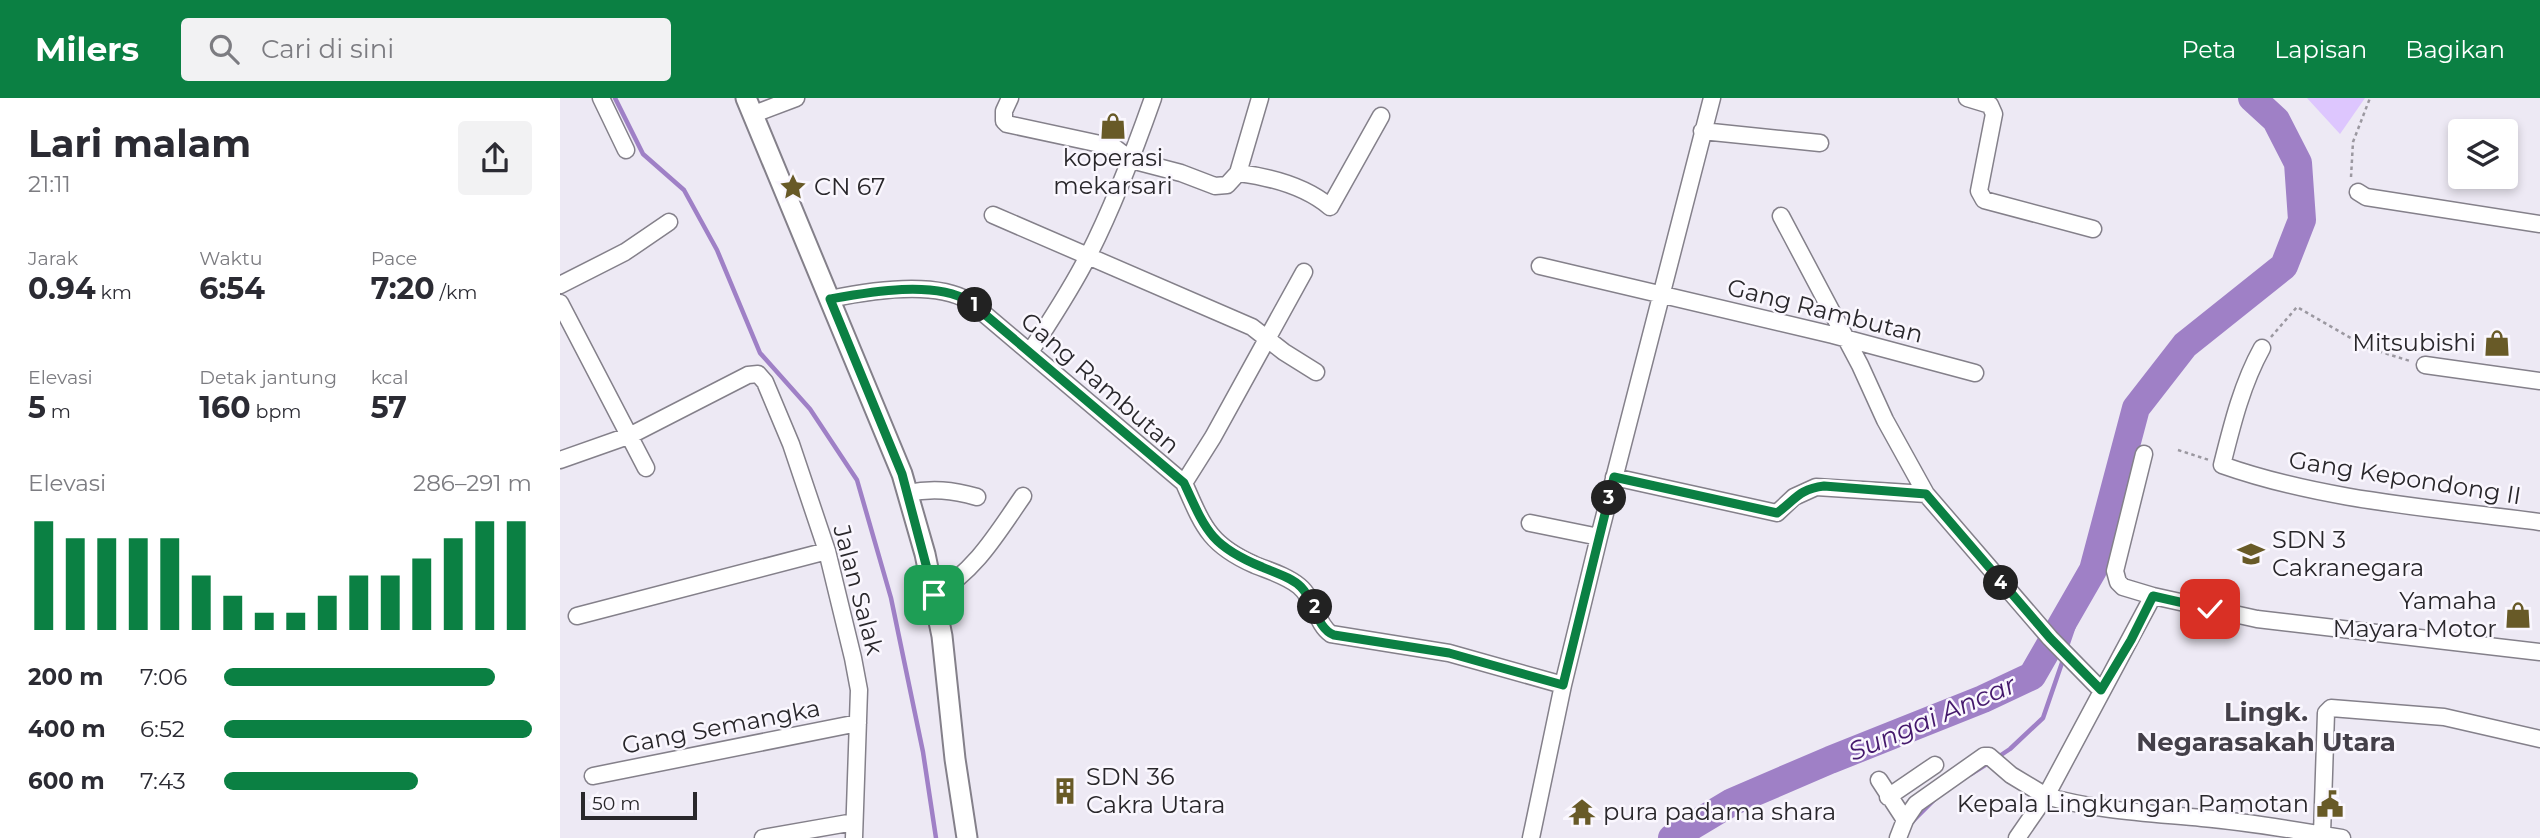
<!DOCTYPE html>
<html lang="id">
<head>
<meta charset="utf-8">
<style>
  :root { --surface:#fff; --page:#f2f2f3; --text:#2b2b33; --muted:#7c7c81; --accent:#0b8043 }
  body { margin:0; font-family:Montserrat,sans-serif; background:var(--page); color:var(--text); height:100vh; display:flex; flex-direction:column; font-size:26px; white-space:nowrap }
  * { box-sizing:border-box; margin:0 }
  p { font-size:23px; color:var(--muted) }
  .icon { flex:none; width:38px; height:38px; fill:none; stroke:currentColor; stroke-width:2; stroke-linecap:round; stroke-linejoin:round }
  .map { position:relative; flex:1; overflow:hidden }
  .details { display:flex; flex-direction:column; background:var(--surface); width:560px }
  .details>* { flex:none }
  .fabs { position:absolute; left:1888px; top:21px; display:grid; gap:14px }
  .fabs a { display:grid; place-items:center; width:70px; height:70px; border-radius:7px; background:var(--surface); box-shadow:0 4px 10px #0003; font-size:35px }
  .scale { position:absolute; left:21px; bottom:18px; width:116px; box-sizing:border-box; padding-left:7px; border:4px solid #29272b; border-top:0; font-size:19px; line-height:24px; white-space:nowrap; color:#29272b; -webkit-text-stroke:5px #faf7fe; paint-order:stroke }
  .pin { position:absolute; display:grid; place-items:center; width:60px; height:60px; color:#fff; margin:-30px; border-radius:14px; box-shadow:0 4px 10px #0006 }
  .km { position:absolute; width:35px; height:35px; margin:-18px; border-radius:50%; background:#222; color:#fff; font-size:19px; line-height:35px; text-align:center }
  .round { display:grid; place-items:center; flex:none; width:74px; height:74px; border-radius:7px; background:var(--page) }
  .summary { display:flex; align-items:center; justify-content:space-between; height:119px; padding:0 28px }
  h1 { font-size:38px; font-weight:700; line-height:52px }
  .metrics { display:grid; grid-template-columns:repeat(3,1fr); gap:10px; height:119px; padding:7px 28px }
  .metrics div { display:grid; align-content:center }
  .metrics b { font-size:30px; font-weight:700 }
  .metrics small { font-size:19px; font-weight:400 }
  .metrics p { font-size:19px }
  .chart { height:196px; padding:14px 28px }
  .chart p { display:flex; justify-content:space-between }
  .chart svg { width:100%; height:126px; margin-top:7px; stroke:var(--accent); stroke-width:6 }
  ul { padding:0 28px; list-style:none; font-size:23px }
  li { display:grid; grid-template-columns:112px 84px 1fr; align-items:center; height:52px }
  li i { height:18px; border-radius:9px; background:var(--accent) }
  header { display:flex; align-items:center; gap:42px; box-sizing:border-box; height:98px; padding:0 35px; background:var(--accent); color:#fff }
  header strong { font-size:33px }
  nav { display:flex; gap:38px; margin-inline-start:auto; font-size:24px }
  .search { width:490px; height:63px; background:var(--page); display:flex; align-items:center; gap:18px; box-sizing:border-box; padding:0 24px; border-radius:7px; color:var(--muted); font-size:26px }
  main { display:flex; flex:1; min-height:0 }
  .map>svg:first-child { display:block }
  .green { fill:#ddc6fe }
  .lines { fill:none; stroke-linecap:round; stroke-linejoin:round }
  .stream { stroke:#9f80c6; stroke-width:4.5 }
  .river { stroke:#9f80c6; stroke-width:28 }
  .minor-casing { stroke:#84808a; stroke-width:19 }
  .tertiary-casing { stroke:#84808a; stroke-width:23 }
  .path { stroke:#9b98a0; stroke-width:2.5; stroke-dasharray:3.5 3.5; stroke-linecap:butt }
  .minor { stroke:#fff; stroke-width:16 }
  .tertiary { stroke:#fff; stroke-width:19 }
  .route-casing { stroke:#fff; stroke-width:14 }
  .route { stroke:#0b8043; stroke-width:9 }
  .labels { text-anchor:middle; stroke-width:5; stroke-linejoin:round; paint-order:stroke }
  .poi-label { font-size:24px; fill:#29272b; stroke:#faf7fe; text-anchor:start }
  .street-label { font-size:24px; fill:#29272b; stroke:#faf7fe }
  .neighbourhood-label { font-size:26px; font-weight:bold; fill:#444049; stroke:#faf7fe }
  .water-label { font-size:26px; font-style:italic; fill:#44186c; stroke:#faf7fe }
</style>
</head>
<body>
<header>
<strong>Milers</strong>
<div class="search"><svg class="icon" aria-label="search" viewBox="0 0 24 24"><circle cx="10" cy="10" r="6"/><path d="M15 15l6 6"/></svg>Cari di sini</div>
<nav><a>Peta</a><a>Lapisan</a><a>Bagikan</a></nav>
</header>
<main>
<section class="details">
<div class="summary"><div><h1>Lari malam</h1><p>21:11</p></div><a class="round"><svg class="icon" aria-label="share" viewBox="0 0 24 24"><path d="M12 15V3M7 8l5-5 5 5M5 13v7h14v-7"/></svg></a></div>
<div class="metrics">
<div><p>Jarak</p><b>0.94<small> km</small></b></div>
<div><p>Waktu</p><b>6:54</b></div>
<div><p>Pace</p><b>7:20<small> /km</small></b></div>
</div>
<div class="metrics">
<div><p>Elevasi</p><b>5<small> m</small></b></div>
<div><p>Detak jantung</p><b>160<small> bpm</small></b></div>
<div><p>kcal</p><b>57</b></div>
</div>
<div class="chart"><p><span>Elevasi</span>286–291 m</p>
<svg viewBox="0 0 160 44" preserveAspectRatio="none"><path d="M5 44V6M15 44V12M25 44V12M35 44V12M45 44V12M55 44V25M65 44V32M75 44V38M85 44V38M95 44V32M105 44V25M115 44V25M125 44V19M135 44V12M145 44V6M155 44V6"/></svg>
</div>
<ul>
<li><b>200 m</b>7:06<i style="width:88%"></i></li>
<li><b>400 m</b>6:52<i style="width:100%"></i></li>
<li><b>600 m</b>7:43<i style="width:63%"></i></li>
</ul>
</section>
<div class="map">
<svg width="1980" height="740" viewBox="0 0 1980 740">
  <rect width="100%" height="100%" fill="#ede9f4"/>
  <path class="green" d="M1747,0H1805L1780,36Z"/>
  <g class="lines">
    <path class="stream" d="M55,0L83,56L124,92L157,152L200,255L250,311L297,382L331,500L363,654L376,740
      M1506,551L1533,472
      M1438,659L1450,651L1483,620L1504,559
      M1411,676L1430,664
      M1352,724L1375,701"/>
    <path class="river" d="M1112,740L1172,704L1270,662L1423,601L1472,578L1533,472L1576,310L1625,247L1724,168L1742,122L1738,65L1716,22L1692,0"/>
    <defs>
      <path id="minor" d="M41,0L66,52
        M450,0L444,13V23L447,26L554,49L571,62L621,75L655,88L667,87L678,75C710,79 745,88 770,109L821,18
        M1407,0L1430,7L1434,16L1419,93L1424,102L1533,131
        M194,16L236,0
        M1142,33L1260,45
        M678,75L700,0
        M1798,94L1806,99L1980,126
        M433,117L692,229L724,254L756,274
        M1221,118L1300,267L1325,322L1366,396L1490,540L1541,592
        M980,168L1273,237L1415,275
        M0,187L65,154L109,124
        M270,201C308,193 374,182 409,203L624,385C643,428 649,447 695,467C710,473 727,478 739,488C755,501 756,526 771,536L889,555L1003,587
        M0,205L86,370
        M1702,250C1682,286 1672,327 1662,367C1764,403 1874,410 1980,424
        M470,254C490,223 511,192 528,158C554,107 574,54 593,0
        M1865,267L1980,283
        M1584,356L1555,473L1558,484L1563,489L1593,498L1697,521L1980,554
        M0,362L71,337L188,277L198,276L205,284L231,346L267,453L293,560L299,592L294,740
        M1054,379L1217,415L1234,399L1256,389L1366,396
        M624,385L653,339L744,174
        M347,395C373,390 392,392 417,399
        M970,425L1039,439
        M374,497C416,472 436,437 463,398
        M17,518L267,453
        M33,678L298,625
        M1319,682L1345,722
        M1328,699L1375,667
        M1762,736L1766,615L1771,610L1884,619L1980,641
        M203,740L294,724
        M971,740L1003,587L1039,439L1152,0
        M1338,740L1345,722L1356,706L1424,658H1429L1451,677L1486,698L1593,498
        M1457,740L1486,698C1537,713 1590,715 1642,720C1689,724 1736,732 1782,740"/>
      <path id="tertiary" d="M186,0L342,376L365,456L382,538L395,661L407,740"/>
    </defs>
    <use href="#minor" class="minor-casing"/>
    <use href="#tertiary" class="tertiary-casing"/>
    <path class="path" d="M1791,79L1793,44L1810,0
      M1711,239L1737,209L1808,250L1850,263
      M1618,352L1649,362"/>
    <use href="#minor" class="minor"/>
    <use href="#tertiary" class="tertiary"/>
  </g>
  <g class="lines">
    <defs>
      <path id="route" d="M374,497L342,376L270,201C309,194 373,182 409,203L624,385C646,433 651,448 702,469C715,475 731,479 741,489C755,503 756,530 774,537L889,555L1003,587L1054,379L1217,415C1235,402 1239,391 1264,388L1366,396L1490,540L1541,592L1571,542L1593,498L1650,511"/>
    </defs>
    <use href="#route" class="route-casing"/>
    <use href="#route" class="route"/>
  </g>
  <defs>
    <symbol id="shop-bare" viewBox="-9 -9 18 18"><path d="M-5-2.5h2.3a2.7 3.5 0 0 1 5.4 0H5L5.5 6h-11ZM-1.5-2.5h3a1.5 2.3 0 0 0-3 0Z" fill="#685a27" stroke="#faf7fe" stroke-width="2.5" paint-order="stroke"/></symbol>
    <symbol id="sight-bare" viewBox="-9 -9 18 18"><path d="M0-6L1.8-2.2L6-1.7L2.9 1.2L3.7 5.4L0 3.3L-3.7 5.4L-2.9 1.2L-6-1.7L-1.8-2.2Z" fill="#685a27" stroke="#faf7fe" stroke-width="2.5" paint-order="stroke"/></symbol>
    <symbol id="school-bare" viewBox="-9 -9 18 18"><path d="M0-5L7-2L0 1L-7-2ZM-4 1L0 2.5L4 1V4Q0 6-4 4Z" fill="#685a27" stroke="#faf7fe" stroke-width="2.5" paint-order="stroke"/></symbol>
    <symbol id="building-bare" viewBox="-9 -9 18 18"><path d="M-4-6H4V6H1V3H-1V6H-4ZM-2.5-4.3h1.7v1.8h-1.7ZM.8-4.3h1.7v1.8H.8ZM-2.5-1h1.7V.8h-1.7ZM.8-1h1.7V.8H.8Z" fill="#685a27" stroke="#faf7fe" stroke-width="2.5" paint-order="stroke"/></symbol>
    <symbol id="civic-bare" viewBox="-9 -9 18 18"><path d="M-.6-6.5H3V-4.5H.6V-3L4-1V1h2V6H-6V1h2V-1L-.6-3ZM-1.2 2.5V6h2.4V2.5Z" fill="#685a27" stroke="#faf7fe" stroke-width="2.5" paint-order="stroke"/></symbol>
    <symbol id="temple-bare" viewBox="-9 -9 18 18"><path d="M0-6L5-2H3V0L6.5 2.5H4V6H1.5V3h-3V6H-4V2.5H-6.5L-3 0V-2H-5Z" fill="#685a27" stroke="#faf7fe" stroke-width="2.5" paint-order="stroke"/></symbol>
  </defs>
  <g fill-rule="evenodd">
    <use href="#shop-bare" x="534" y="9" width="38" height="38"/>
    <use href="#sight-bare" x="214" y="70" width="38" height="38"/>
    <use href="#shop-bare" x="1918" y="226" width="38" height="38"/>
    <use href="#school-bare" x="1672" y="437" width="38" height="38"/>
    <use href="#shop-bare" x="1939" y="498" width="38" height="38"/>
    <use href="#building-bare" x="486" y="674" width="38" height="38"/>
    <use href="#civic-bare" x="1751" y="687" width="38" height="38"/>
    <use href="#temple-bare" x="1003" y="695" width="38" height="38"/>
  </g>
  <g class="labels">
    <g class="poi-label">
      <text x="553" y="68" text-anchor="middle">koperasi<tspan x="553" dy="28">mekarsari</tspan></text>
      <text x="254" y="97">CN 67</text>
      <text x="1916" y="253" text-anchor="end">Mitsubishi</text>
      <text x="1712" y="450">SDN 3<tspan x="1712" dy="28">Cakranegara</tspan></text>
      <text x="1937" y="511" text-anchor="end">Yamaha<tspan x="1937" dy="28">Mayara Motor</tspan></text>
      <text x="526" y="687">SDN 36<tspan x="526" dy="28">Cakra Utara</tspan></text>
      <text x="1749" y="714" text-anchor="end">Kepala Lingkungan Pamotan</text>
      <text x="1043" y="722">pura padama shara</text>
    </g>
    <g class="street-label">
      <text transform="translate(1265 213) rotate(14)" y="8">Gang Rambutan</text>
      <text transform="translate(540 285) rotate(41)" y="8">Gang Rambutan</text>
      <text transform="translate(1845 380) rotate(9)" y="8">Gang Kepondong II</text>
      <text transform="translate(298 492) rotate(75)" y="8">Jalan Salak</text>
      <text transform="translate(161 629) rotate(-11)" y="8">Gang Semangka</text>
    </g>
    <g class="neighbourhood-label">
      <text x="1706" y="623">Lingk.<tspan x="1706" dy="30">Negarasakah Utara</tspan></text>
    </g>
    <g class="water-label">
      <text transform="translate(1372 620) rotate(-23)" y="9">Sungai Ancar</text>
    </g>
  </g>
</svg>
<div class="fabs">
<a><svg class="icon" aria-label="layers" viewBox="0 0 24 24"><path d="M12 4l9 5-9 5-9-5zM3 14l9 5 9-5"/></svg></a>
</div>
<div class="scale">50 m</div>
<div class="pin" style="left:374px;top:497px;background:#1e9e55"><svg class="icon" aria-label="arrive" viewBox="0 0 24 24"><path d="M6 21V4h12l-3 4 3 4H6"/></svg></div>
<div class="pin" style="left:1650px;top:511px;background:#d93025"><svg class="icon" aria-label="check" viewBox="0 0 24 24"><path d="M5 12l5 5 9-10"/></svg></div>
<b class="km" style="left:415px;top:207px">1</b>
<b class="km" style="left:755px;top:509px">2</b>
<b class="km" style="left:1049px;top:400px">3</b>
<b class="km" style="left:1441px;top:485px">4</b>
</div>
</main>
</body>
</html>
